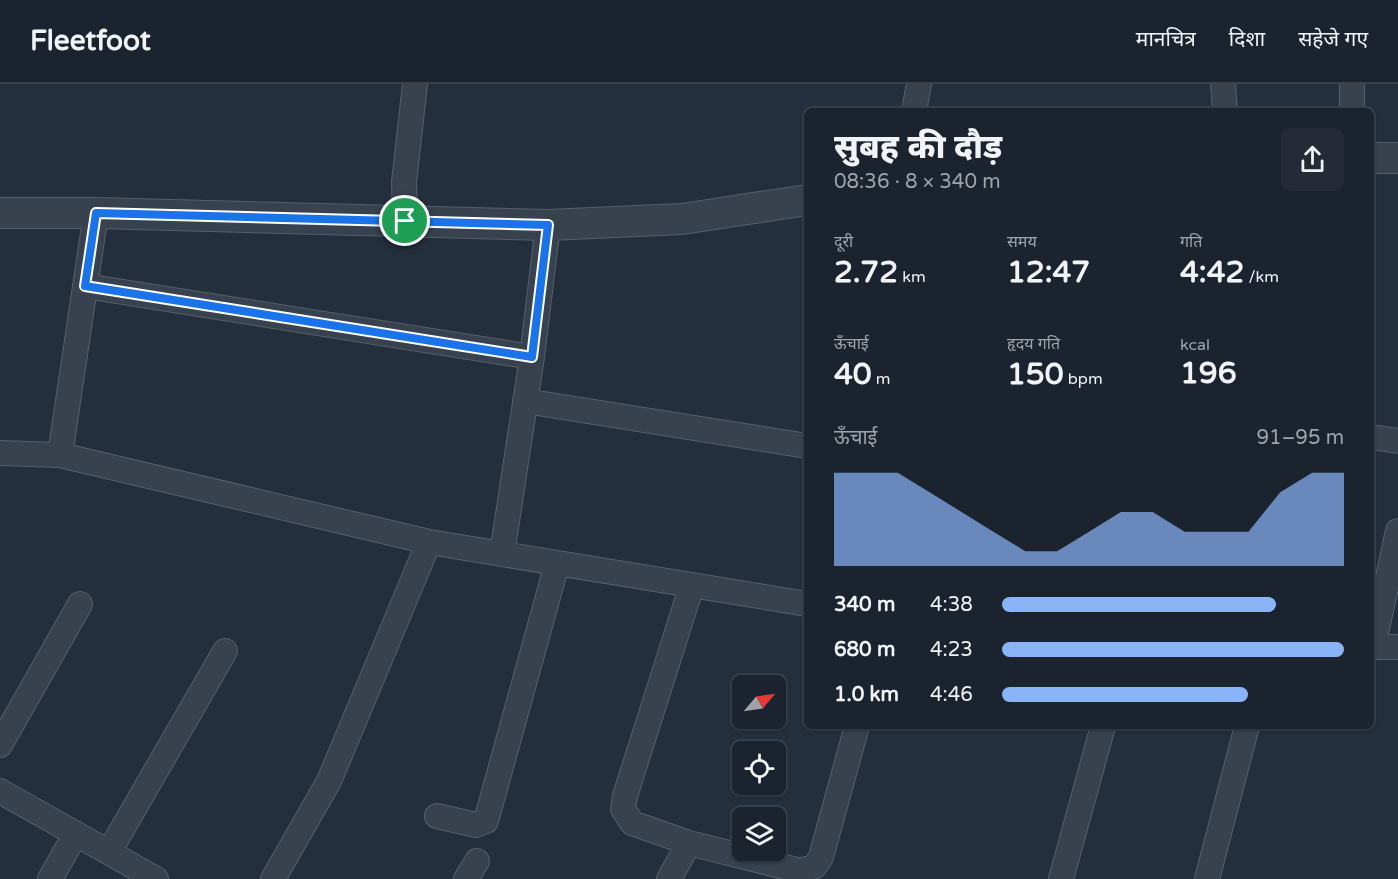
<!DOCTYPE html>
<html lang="hi">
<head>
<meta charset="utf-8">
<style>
  :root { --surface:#1b232e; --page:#242b36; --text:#f1f3f6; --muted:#a0a4aa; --line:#39404a; --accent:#8ab4f8 }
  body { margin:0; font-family:"Varela Round","Noto Sans Devanagari",sans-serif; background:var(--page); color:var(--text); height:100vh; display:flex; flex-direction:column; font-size:22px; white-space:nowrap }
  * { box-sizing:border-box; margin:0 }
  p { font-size:20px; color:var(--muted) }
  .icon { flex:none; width:33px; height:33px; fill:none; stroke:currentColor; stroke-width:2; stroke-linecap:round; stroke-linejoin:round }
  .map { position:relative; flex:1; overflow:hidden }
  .side { position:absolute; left:804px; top:24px; width:570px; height:621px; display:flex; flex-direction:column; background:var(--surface); border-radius:9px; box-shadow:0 2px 4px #0004,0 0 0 2px var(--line) }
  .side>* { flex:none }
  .needle { width:39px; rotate:61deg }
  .buttons { position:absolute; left:732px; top:591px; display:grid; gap:12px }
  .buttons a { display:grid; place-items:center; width:54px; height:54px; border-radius:9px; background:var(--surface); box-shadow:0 2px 4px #0004,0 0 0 2px var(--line); font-size:30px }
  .pin { position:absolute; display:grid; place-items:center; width:51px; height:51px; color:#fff; margin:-26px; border:3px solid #fff; border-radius:50%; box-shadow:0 2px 6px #0007 }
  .round { display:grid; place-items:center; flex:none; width:63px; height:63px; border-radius:9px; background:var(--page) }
  .summary { display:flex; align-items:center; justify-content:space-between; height:102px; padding:0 30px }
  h1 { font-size:33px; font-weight:800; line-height:45px }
  .figures { display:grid; grid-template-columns:repeat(3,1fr); gap:9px; height:102px; padding:6px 30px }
  .figures div { display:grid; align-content:center }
  .figures b { font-size:30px; font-weight:800 }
  .figures small { font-size:16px; font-weight:400 }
  .figures p { font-size:16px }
  .chart { height:168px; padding:12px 30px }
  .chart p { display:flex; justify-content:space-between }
  .chart svg { width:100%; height:108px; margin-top:6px; fill:var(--accent); opacity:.7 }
  ul { padding:0 30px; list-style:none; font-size:20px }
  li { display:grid; grid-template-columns:96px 72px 1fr; align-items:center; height:45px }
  li i { height:15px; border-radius:8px; background:var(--accent) }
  header { display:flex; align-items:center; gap:36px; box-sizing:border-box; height:84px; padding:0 30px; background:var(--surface); border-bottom:2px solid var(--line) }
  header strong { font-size:28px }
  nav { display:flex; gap:33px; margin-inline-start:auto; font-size:21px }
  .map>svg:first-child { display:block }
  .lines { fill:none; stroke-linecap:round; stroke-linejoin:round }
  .minor-casing { stroke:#565f6c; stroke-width:26 }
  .tertiary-casing { stroke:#565f6c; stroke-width:32 }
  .minor { stroke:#38414e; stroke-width:24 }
  .tertiary { stroke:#38414e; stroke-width:30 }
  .route-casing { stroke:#fff; stroke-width:12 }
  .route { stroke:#1a73e8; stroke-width:8 }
</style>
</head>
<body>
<header>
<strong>Fleetfoot</strong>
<nav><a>मानचित्र</a><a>दिशा</a><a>सहेजे गए</a></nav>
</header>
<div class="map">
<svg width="1398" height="795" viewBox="0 0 1398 795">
  <rect width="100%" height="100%" fill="#242f3e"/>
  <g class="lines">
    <defs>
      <path id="minor" d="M1223,0L1225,27
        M914,27L919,0
        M1352,27V0
        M405,137L404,98L415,0
        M85,202L532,273
        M525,317L807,362
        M1371,353L1398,357
        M0,369L60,371L429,458L807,520
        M60,371L96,129
        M502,470L532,273L548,141
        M692,501L625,712L623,725L632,739L689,759L801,787L815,782L821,773L857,642
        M1371,563H1398
        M1373,563L1398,447
        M0,661L80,520
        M0,707L156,795
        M437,732L476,741L486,737L557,480
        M109,768L225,567
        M50,795L75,751
        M273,795L329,697L429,458
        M466,795L477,777
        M669,795L689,759
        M1061,795L1103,642
        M1207,795L1247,642"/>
      <path id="tertiary" d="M1371,74H1398
        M0,129H96L548,141L682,135L807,116"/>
    </defs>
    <use href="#minor" class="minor-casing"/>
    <use href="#tertiary" class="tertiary-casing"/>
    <use href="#minor" class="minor"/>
    <use href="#tertiary" class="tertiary"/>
  </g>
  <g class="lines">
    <defs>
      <path id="route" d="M96,129L548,141L532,273L85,202Z"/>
    </defs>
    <use href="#route" class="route-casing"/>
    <use href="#route" class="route"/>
  </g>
</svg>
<div class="buttons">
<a><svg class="needle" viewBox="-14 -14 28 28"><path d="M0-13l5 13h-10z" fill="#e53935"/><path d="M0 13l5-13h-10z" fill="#a0a4aa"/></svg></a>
<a><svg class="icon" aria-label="locate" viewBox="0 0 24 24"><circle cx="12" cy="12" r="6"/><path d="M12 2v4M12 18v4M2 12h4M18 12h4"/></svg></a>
<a><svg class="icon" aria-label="layers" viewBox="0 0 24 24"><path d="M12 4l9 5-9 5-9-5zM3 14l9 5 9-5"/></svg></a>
</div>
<div class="pin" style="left:405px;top:137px;background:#1e9e55"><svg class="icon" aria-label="arrive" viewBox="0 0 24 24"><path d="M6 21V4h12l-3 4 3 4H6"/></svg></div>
<section class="side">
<div class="summary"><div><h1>सुबह की दौड़</h1><p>08:36 · 8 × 340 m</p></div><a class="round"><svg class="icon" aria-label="share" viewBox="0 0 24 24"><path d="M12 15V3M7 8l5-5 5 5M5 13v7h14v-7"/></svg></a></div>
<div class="figures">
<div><p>दूरी</p><b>2.72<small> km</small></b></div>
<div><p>समय</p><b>12:47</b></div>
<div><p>गति</p><b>4:42<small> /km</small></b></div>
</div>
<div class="figures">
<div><p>ऊँचाई</p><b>40<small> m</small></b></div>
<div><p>हृदय गति</p><b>150<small> bpm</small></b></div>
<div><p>kcal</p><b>196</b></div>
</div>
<div class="chart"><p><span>ऊँचाई</span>91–95 m</p>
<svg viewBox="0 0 160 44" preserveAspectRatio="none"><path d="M0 44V6L10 6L20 6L30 14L40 22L50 30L60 38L70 38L80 30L90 22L100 22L110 30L120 30L130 30L140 14L150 6L160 6V44z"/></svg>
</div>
<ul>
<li><b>340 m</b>4:38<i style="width:80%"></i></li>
<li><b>680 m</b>4:23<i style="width:100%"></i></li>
<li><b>1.0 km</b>4:46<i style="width:72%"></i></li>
</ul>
</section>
</div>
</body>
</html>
